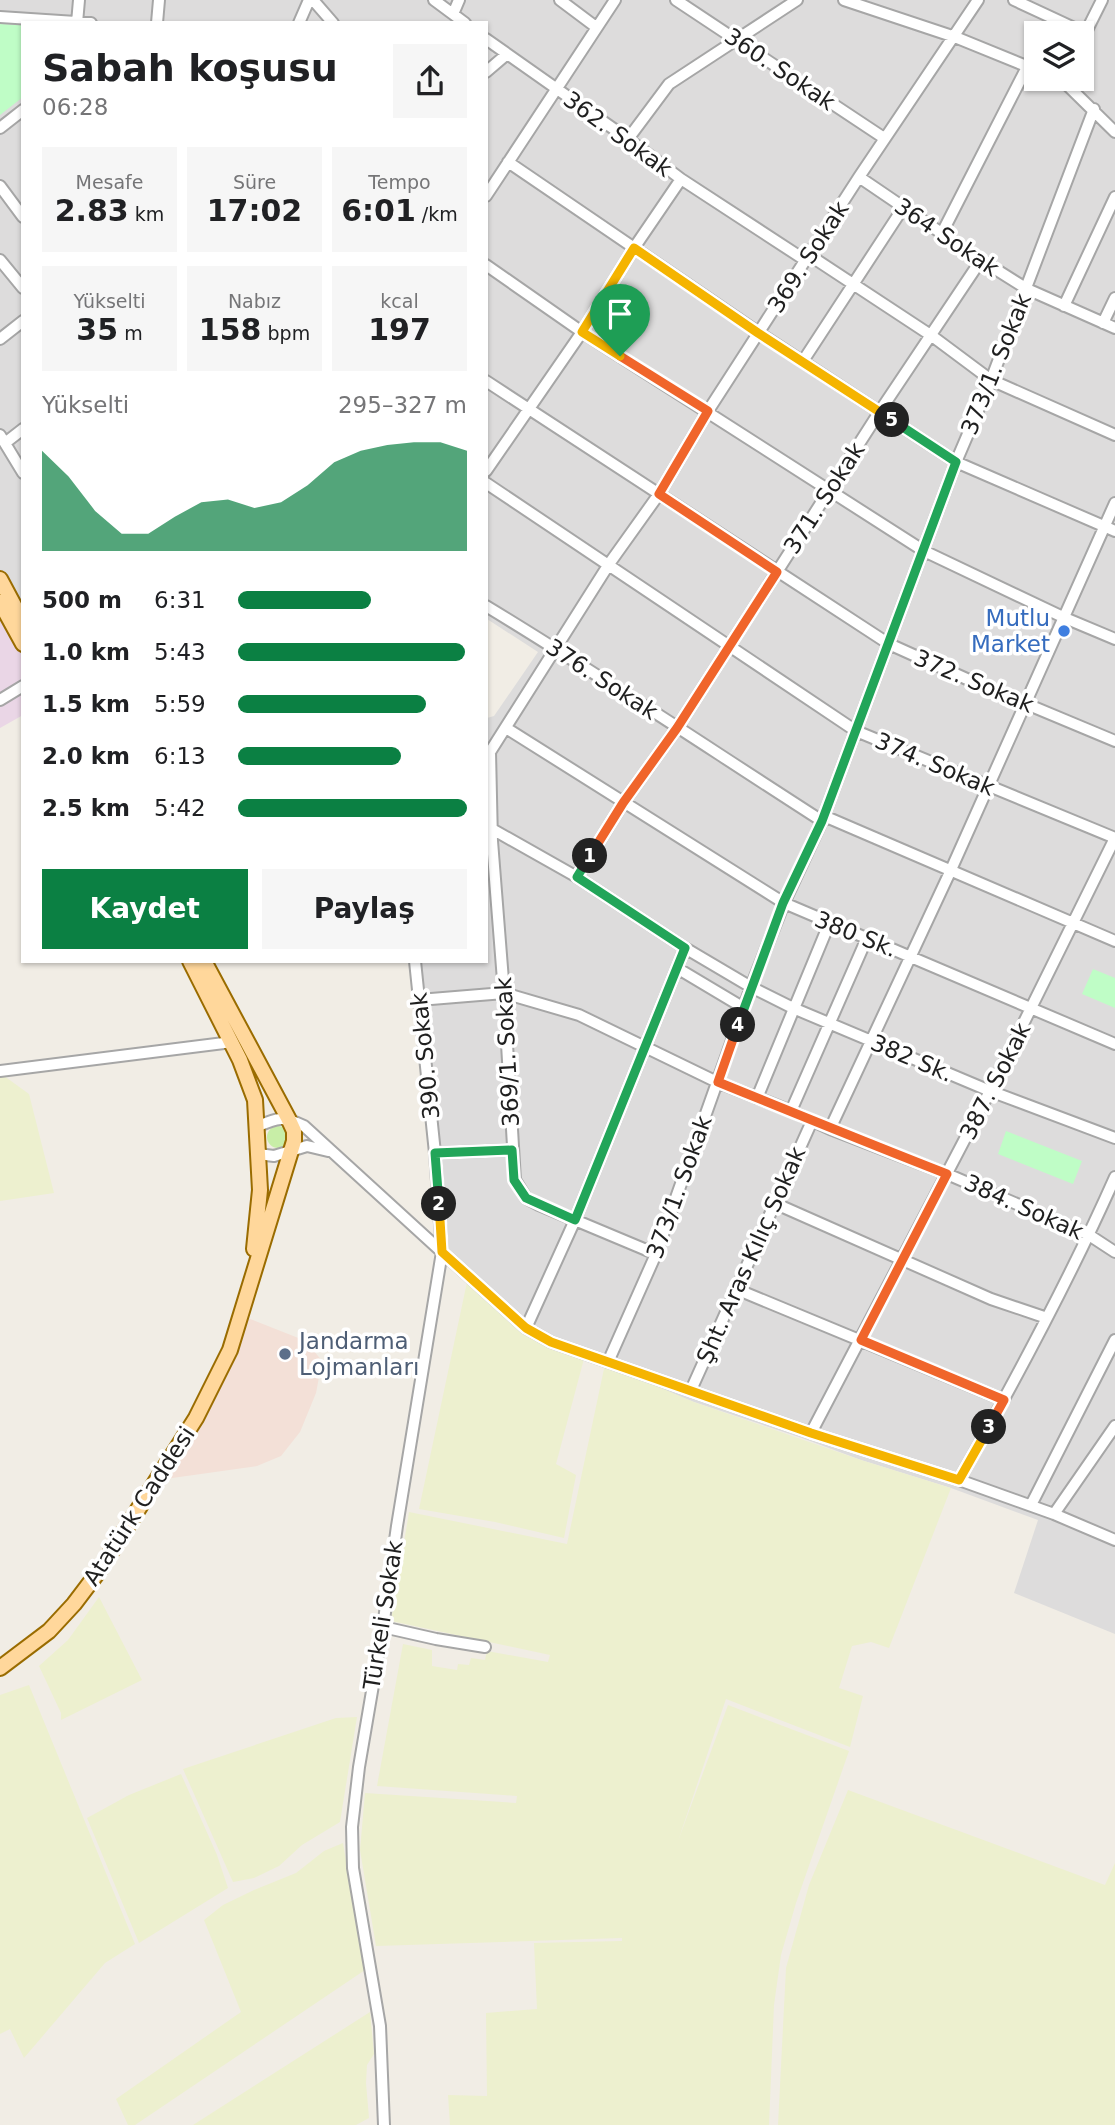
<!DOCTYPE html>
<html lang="tr">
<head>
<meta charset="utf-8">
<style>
  :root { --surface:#fff; --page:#f6f6f6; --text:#202124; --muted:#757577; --accent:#0b8043 }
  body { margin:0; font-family:"DejaVu Sans",sans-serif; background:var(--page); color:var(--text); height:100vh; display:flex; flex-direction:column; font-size:26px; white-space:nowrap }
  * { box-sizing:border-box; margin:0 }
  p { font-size:23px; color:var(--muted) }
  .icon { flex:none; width:38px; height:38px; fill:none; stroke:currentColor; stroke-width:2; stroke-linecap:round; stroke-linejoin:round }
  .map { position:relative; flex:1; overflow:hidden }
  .drawer { position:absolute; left:21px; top:21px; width:467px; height:942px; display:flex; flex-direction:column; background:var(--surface); border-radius:0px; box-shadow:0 2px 5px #0004 }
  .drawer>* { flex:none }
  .buttons { position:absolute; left:1024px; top:21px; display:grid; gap:14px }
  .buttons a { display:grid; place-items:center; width:70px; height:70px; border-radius:0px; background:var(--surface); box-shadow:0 2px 5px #0004; font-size:35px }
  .pin { position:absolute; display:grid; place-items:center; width:60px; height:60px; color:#fff; margin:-72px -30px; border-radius:50% 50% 50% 0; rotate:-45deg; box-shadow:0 0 7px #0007 }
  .pin .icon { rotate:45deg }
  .km { position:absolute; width:35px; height:35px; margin:-18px; border-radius:50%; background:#222; color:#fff; font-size:19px; line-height:35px; text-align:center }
  .round { display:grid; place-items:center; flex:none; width:74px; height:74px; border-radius:0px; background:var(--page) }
  .head { display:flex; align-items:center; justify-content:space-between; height:119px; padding:0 21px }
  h1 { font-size:38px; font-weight:800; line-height:52px }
  .metrics { display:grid; grid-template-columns:repeat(3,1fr); gap:10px; height:119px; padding:7px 21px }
  .metrics div { display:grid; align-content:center; border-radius:0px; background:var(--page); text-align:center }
  .metrics b { font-size:30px; font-weight:800 }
  .metrics small { font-size:19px; font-weight:400 }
  .metrics p { font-size:19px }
  .chart { height:196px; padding:14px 21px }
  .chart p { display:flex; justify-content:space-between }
  .chart svg { width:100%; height:126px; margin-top:7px; fill:var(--accent); opacity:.7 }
  .button { display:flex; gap:14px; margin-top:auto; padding:14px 21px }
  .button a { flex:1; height:80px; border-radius:0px; background:var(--accent); color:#fff; font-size:28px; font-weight:800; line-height:80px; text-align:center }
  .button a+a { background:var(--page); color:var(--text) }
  ul { padding:0 21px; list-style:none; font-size:23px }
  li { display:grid; grid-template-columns:112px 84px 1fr; align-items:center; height:52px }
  li i { height:18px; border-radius:9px; background:var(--accent) }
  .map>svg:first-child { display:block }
  .residential { fill:#dddcdc; fill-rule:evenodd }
  .industrial { fill:#ead6e6 }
  .military { fill:#f3e0d7 }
  .farmland { fill:#edf0cf }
  .grass { fill:#c8eea7 }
  .park { fill:#bffdc6 }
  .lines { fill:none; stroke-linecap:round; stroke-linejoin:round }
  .minor-casing { stroke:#a6a6a6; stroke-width:14 }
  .major-casing { stroke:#9a6c00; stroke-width:18 }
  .minor { stroke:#fff; stroke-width:10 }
  .major { stroke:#ffd79b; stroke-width:14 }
  .split-1-casing { stroke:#fff; stroke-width:14 }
  .split-2-casing { stroke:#fff; stroke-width:14 }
  .split-3-casing { stroke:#fff; stroke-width:14 }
  .split-4-casing { stroke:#fff; stroke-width:14 }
  .split-5-casing { stroke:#fff; stroke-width:14 }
  .split-6-casing { stroke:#fff; stroke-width:14 }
  .split-1 { stroke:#f0652b; stroke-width:9 }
  .split-2 { stroke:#22a559; stroke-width:9 }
  .split-3 { stroke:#f5b400; stroke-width:9 }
  .split-4 { stroke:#f0652b; stroke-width:9 }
  .split-5 { stroke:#22a559; stroke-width:9 }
  .split-6 { stroke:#f5b400; stroke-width:9 }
  .shop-dot { fill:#3f7fe0; stroke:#fff; stroke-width:2.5 }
  .service-dot { fill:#5c6f8a; stroke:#fff; stroke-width:2.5 }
  .labels { text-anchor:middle; stroke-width:7; stroke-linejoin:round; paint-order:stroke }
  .street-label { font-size:23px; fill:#1f1f1f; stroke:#fff }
  .shop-label { font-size:23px; fill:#366cbe; stroke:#fff; text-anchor:end }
  .service-label { font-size:23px; fill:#4e5e75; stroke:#fff; text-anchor:start }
</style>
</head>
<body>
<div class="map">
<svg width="1115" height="2125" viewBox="0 0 1115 2125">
  <rect width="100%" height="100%" fill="#f1ede5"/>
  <path class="residential" d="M0,0H1115V1634L1014,1593L1038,1520L951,1488L861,1460L802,1438L694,1402L645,1383L551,1342L439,1256L411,961H486L487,718L494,716L538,652L487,619L486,23H23V698L0,710ZM1036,33H1082V79H1036Z"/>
  <path class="industrial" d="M0,578L23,623V715L0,728Z"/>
  <path class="military" d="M240,1315L306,1341L322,1361L316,1393L300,1432L281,1456L257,1466L158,1480Z"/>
  <path class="farmland" d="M0,1073L29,1094L54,1193L0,1201Z
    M467,1282L526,1328L585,1355L556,1464L576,1475L564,1538L495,1522L419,1509Z
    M605,1364L694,1402L861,1460L951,1488L889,1648L871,1642L852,1646L839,1688L863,1696L850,1747L726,1699L678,1841L728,1705L849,1751L796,1903L781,1955L774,2005L769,2125H450L448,2095L487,2096L486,2013L537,2009L534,1943L622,1941V1938L376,1946L360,1850L365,1793L516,1803L517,1796L377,1786L403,1644L432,1650V1666L457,1670L458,1664L469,1665L471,1658L485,1660L487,1651L548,1662L550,1655L391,1621L409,1512L567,1544Z
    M99,1597L142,1680L61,1720V1713L39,1666L68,1640Z
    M29,1685L135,1944L105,1963L24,2058L10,2029L0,2034V1695Z
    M357,1717L340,1822L302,1845L279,1866L254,1878L233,1882L183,1769L336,1718Z
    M181,1774L217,1855L228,1888L139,1943L87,1818L129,1795Z
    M848,1790L1105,1885L1115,1863V2125H778L786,1968L809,1885Z
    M343,1843L365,1970L135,2125H128L116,2099L241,2012L204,1920L223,1905L254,1890L296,1873L324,1851Z
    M370,2012L374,2054L367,2065L366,2083L369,2118L356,2125H193Z"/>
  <path class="grass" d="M267 1137a11 11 0 1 1 22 0a11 11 0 1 1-22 0Z"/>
  <path class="park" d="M0,24L23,25V97L0,115Z
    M1093,969L1115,978V1008L1082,994Z
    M1006,1131L1082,1161L1073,1184L998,1154Z"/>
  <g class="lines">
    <defs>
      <path id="minor" d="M313,0L333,23
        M434,0L465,23
        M560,0L596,27
        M676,0L884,138
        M844,0L955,37L1036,70
        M1014,0L1085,33
        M453,14L459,0
        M0,17L91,23
        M77,23L79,0
        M157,23L159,0
        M299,23L309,0
        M486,39L628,139L681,179L805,260
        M1082,40L1102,0
        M486,72L507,54
        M1061,79L1115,132
        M0,128L23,110
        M628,139L669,84L797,0
        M508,162L759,333L956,462L1115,531
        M859,177L981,260L1027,289L1115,328
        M0,186L23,217
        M486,196L615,0
        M942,233L1027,67
        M809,255L932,336L991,380L1115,435
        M0,260L23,288
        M486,265L582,332L924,551L1065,618L1115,639
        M1064,306L1115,197
        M1103,323L1115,298
        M0,339L23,321
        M803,361L903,208
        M486,381L889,644L969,680L1115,741
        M0,435L23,473
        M5,443L23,429
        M486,471L582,332L634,248L681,179
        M486,483L856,731L1115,838
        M486,606C600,675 710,749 822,821
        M0,700L23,686
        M506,728L784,903L1115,1044
        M824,816L1115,941
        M492,829L577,877L685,948L751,987L793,1008L990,1091L1115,1138
        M577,877L623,803L677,728L880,411L981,260
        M415,961L435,1153L442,1252L526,1328L551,1342L811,1433L959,1480L1054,1514L1115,1540
        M677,968L744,1008
        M419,1000L504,993L579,1015L717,1082L791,1111L830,1129L947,1174L1089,1235L1115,1252
        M0,1071L232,1042
        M757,1098L829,924
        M791,1111L867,938
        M256,1127C277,1118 282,1115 304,1126L442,1252L397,1526L383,1627L359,1767L352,1827L353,1868L380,2026L384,2125
        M830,1129L950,872L1115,503
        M435,1153L512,1150
        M258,1154L274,1156L307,1146L328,1151
        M774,1203L991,1299L1047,1318
        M656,1254L539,1205L526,1198L515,1180L504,993L492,841L490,752L609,564L659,494L708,411L859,177L978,0
        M736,1289L1004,1400
        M526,1328L575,1220L685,948
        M608,1362L656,1254L751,987L784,903L822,821L956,462L991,380L1094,109
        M691,1390L812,1121
        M811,1433L990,1091L1115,838
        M959,1480C1015,1381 1069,1281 1115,1177
        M1031,1505L1115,1340
        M1054,1514L1115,1426
        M383,1627L436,1639L485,1647"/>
      <path id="major" d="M0,579L23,622
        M0,602L23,644
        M190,961L240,1060L255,1100L260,1190L254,1249
        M0,1668L49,1631L74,1604L99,1571L196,1418L230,1350L294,1141V1131L288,1118L204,961"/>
    </defs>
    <use href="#minor" class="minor-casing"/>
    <use href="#major" class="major-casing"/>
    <use href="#minor" class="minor"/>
    <use href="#major" class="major"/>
  </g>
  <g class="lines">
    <defs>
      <path id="split-1" d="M590,856L623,803L677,728L777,572L659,494L708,411L620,356"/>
      <path id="split-2" d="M439,1204L435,1153L512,1150L514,1180L526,1198L575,1220L685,948L577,877L590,856"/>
      <path id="split-3" d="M439,1204L442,1252L526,1328L551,1342L811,1433L959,1480L989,1427"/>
      <path id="split-4" d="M738,1025L718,1082C794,1113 870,1144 947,1174L861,1340L1004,1400L989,1427"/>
      <path id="split-5" d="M738,1025L783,903L822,821L956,462L892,420"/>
      <path id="split-6" d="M620,356L582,332L634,248L758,333L892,420"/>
    </defs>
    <use href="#split-1" class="split-1-casing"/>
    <use href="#split-2" class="split-2-casing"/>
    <use href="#split-3" class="split-3-casing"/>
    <use href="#split-4" class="split-4-casing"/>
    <use href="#split-5" class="split-5-casing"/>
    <use href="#split-6" class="split-6-casing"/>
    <use href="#split-1" class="split-1"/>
    <use href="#split-2" class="split-2"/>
    <use href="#split-3" class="split-3"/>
    <use href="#split-4" class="split-4"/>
    <use href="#split-5" class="split-5"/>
    <use href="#split-6" class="split-6"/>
  </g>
  <circle class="shop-dot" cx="1064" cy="631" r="7"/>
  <circle class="service-dot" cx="285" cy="1354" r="7"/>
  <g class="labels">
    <g class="street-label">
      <text transform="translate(780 69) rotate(34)" y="8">360. Sokak</text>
      <text transform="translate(618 134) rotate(36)" y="8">362. Sokak</text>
      <text transform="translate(947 237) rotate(34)" y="8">364 Sokak</text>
      <text transform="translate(808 257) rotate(-57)" y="8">369. Sokak</text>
      <text transform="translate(996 364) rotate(-68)" y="8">373/1. Sokak</text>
      <text transform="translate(824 498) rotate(-57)" y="8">371. Sokak</text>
      <text transform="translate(602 679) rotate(33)" y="8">376. Sokak</text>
      <text transform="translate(974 681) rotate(23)" y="8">372. Sokak</text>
      <text transform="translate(935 764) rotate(23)" y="8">374. Sokak</text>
      <text transform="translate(856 934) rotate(22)" y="8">380 Sk.</text>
      <text transform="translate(507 1052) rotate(-93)" y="8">369/1. Sokak</text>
      <text transform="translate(425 1056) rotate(-96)" y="8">390. Sokak</text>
      <text transform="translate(912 1058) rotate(23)" y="8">382 Sk.</text>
      <text transform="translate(995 1081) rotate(-63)" y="8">387. Sokak</text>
      <text transform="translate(679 1187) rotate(-70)" y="8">373/1. Sokak</text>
      <text transform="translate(1024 1207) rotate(24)" y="8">384. Sokak</text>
      <text transform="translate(751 1255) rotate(-66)" y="8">Şht. Aras Kılıç Sokak</text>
      <text transform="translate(139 1506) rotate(-57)" y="8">Atatürk Caddesi</text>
      <text transform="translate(383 1615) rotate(-81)" y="8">Türkeli Sokak</text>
    </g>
    <g class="shop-label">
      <text x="1050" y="626">Mutlu<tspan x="1050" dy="26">Market</tspan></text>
    </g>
    <g class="service-label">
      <text x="299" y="1349">Jandarma<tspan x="299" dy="26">Lojmanları</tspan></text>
    </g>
  </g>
</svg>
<div class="buttons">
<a><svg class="icon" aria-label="layers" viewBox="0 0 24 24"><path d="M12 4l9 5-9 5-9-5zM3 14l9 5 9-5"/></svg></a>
</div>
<div class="pin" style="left:620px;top:356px;background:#1e9e55"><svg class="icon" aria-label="arrive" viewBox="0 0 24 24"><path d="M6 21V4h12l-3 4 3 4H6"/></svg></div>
<b class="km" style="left:590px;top:856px">1</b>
<b class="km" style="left:439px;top:1204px">2</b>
<b class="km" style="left:989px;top:1427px">3</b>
<b class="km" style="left:738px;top:1025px">4</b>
<b class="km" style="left:892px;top:420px">5</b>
<section class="drawer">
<div class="head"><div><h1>Sabah koşusu</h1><p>06:28</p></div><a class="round"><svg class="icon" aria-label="share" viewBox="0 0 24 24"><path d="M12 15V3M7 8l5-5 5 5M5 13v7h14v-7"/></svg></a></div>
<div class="metrics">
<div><p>Mesafe</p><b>2.83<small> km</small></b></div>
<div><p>Süre</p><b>17:02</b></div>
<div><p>Tempo</p><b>6:01<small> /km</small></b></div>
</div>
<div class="metrics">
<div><p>Yükselti</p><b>35<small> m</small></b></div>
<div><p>Nabız</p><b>158<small> bpm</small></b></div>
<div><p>kcal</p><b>197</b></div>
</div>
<div class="chart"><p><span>Yükselti</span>295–327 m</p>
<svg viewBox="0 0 160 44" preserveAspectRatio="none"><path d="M0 44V9L10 18L20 30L30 38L40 38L50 32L60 27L70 26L80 29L90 27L100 21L110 13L120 9L130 7L140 6L150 6L160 9V44z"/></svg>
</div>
<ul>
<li><b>500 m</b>6:31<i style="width:58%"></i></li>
<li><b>1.0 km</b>5:43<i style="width:99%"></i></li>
<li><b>1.5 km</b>5:59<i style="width:82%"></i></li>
<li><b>2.0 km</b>6:13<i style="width:71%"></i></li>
<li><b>2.5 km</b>5:42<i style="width:100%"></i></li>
</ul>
<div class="button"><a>Kaydet</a><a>Paylaş</a></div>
</section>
</div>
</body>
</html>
